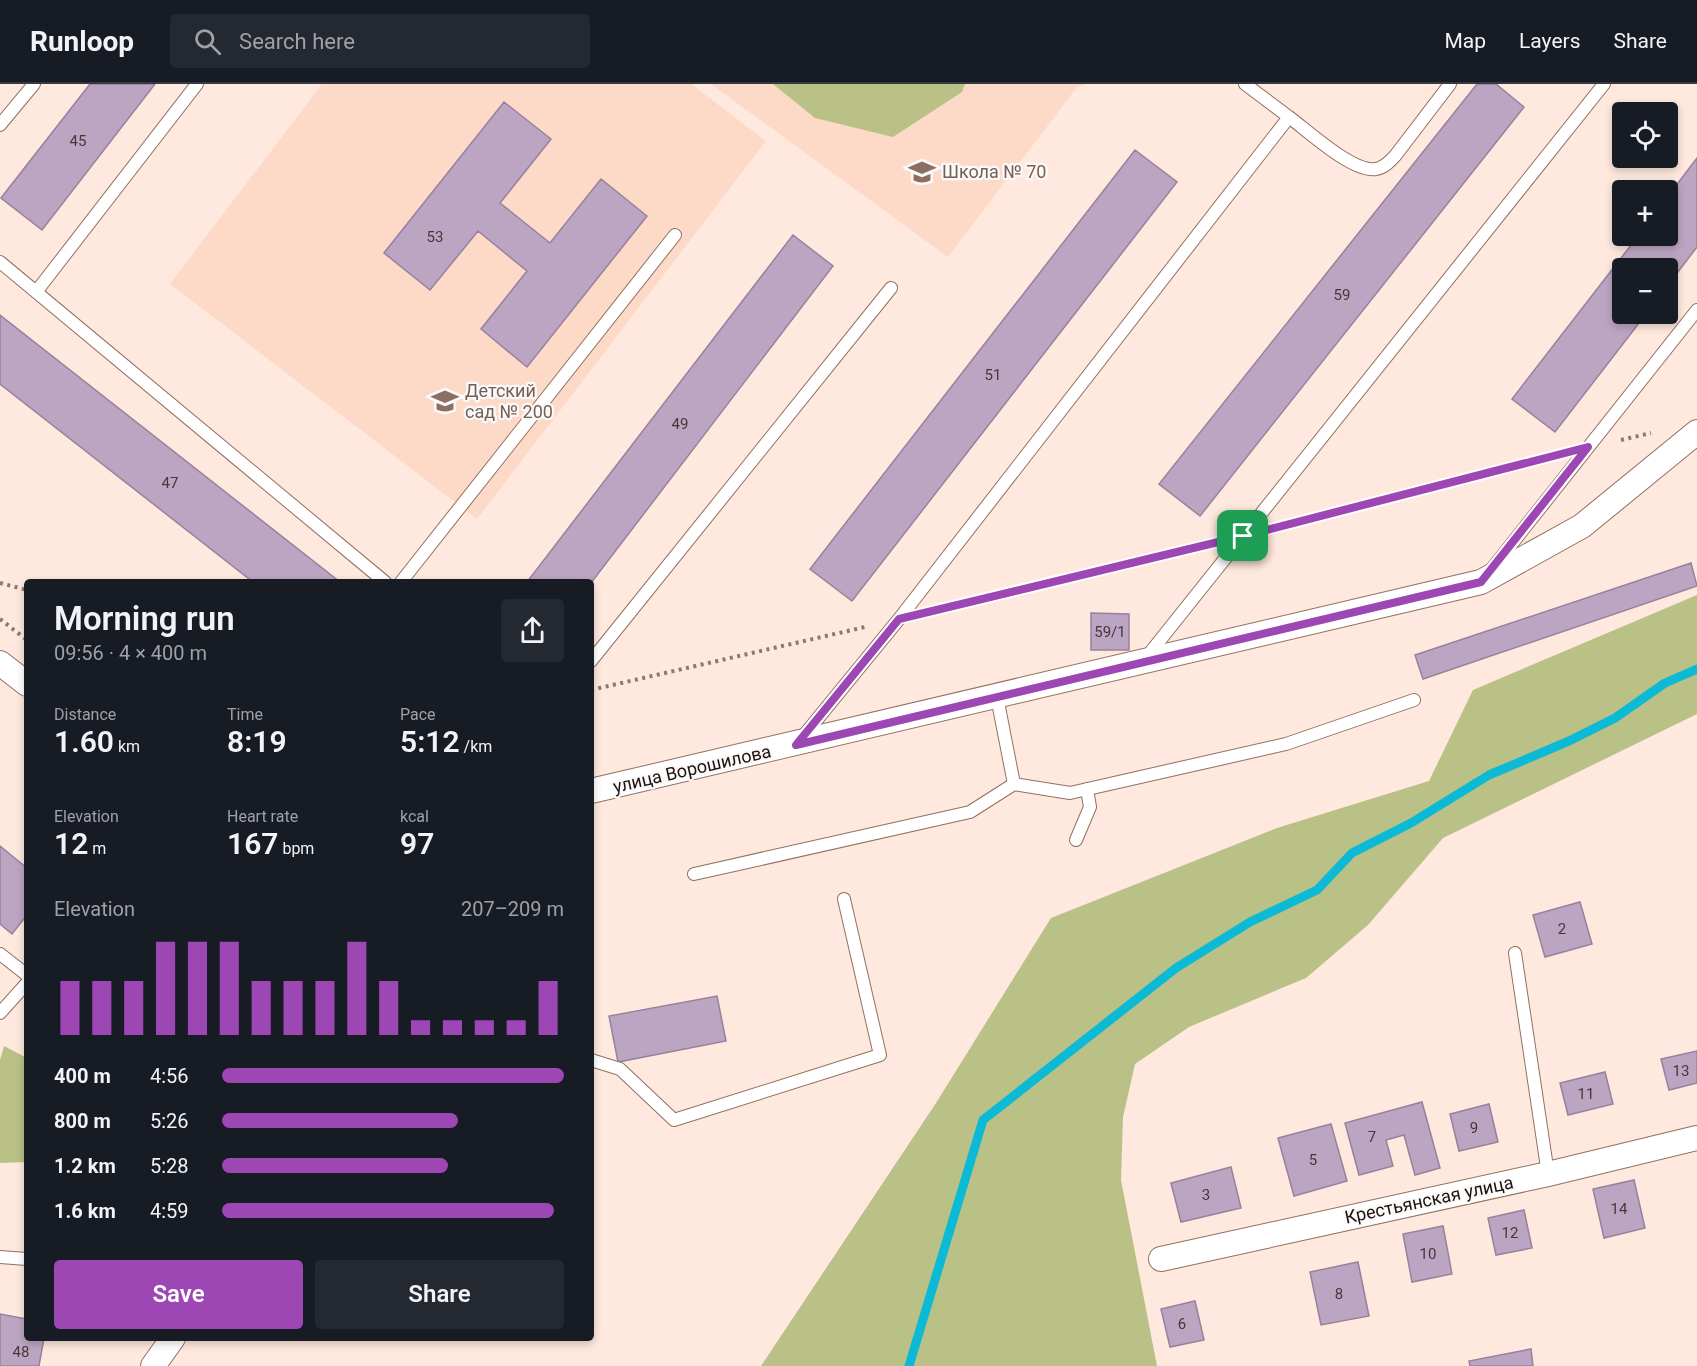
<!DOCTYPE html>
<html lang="en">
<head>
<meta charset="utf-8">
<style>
  :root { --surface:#171b24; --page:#242831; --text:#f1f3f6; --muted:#9ea1a6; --line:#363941; --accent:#9c47b4 }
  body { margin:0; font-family:Roboto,sans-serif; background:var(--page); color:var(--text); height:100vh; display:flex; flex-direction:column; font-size:22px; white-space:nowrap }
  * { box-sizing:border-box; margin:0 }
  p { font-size:20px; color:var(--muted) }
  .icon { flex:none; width:33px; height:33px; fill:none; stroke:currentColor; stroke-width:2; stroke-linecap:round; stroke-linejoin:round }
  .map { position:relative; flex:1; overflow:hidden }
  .drawer { position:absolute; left:24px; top:495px; width:570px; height:762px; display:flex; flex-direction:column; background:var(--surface); border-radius:6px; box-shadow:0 3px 9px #0003 }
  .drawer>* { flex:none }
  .tools { position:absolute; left:1612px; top:18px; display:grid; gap:12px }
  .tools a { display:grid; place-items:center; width:66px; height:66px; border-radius:6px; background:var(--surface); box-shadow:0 3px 9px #0003; font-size:30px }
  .pin { position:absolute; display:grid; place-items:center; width:51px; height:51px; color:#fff; margin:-26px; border-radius:12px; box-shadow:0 3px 9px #0006 }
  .round { display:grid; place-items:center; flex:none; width:63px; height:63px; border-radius:6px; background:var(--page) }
  .head { display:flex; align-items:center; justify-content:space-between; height:102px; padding:0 30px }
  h1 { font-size:33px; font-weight:600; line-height:45px }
  .stats { display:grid; grid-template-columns:repeat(3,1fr); gap:9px; height:102px; padding:6px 30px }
  .stats div { display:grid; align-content:center }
  .stats b { font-size:30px; font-weight:600 }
  .stats small { font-size:16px; font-weight:400 }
  .stats p { font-size:16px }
  .chart { height:168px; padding:12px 30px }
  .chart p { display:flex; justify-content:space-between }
  .chart svg { width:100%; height:108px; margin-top:6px; stroke:var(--accent); stroke-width:6 }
  .action { display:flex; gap:12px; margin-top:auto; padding:12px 30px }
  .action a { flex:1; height:69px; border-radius:6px; background:var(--accent); color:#fff; font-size:24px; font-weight:600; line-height:69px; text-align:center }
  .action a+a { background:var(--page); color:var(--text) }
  ul { padding:0 30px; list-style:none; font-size:20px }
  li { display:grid; grid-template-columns:96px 72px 1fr; align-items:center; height:45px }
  li i { height:15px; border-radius:8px; background:var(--accent) }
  header { display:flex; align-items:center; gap:36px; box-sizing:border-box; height:84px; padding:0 30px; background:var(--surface); border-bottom:2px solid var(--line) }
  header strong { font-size:28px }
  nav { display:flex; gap:33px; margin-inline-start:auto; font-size:21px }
  .search { width:420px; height:54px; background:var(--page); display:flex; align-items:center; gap:15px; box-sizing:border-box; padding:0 21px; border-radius:6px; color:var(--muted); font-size:22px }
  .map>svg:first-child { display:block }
  .built { fill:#fdd9c8 }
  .green { fill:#b9c187 }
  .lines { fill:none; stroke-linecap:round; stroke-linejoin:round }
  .stream { stroke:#0dbad5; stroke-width:9 }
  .building { fill:#bca5c2; stroke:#97819d; stroke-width:1.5 }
  .lane-casing { stroke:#917060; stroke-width:14 }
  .street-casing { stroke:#917060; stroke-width:26 }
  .path { stroke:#8b7971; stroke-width:4; stroke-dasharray:3 4.5; stroke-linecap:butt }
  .lane { stroke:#fff; stroke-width:12 }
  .street { stroke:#fff; stroke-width:24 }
  .route-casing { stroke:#fff; stroke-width:12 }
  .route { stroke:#9c47b4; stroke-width:8 }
  .labels { text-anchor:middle; stroke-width:4.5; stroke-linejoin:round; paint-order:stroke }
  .number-label { font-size:15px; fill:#46373a }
  .education-label { font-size:18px; fill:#785e54; stroke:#fafafa; text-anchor:start }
  .street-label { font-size:18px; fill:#1f120c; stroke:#fafafa }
</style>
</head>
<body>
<header>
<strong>Runloop</strong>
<div class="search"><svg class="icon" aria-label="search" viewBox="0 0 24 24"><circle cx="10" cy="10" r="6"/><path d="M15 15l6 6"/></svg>Search here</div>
<nav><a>Map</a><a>Layers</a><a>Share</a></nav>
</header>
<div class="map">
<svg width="1697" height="1282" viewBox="0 0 1697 1282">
  <rect width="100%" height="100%" fill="#ffe8dd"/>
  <path class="built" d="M322,0H691L766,57L477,435L170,200Z
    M711,0H1086L1077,3L948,173Z"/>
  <path class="green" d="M773,0H965L962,8L893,53L815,34Z
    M1697,511V630L1443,754L1368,841L1306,894L1189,943L1135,980L1123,1033L1121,1096L1157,1282H761L936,1019L1051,834L1277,744L1429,697L1473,606Z
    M4,962L27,974V1078L0,1079V976Z"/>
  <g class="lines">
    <path class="stream" d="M909,1282L983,1036L1176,884L1250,838L1317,806L1352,769L1411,739L1489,691L1569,657L1615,634L1665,599L1697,585"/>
  </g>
  <path class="building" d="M90,0H155L42,146L1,114Z
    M1477,0H1496L1524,23L1200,432L1159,400Z
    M504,18L551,55L500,119L550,159L601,95L647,132L527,283L481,245L527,187L478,147L430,206L384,169Z
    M1135,66L1177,98L852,517L810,485Z
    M1697,74V163L1668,201V184H1623V230H1646L1555,348L1512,315L1638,152H1668V112Z
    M793,151L833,182L591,499L527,498Z
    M0,231L340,498H253L0,300Z
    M1691,479L1697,502L1423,595L1415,571Z
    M1091,529L1129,530V566H1091Z
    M0,762L27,784V831L12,850L0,840Z
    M1580,818L1592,860L1545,873L1533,831Z
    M717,912L726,957L618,978L609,932Z
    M1697,967V999L1669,1006L1661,975Z
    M1605,988L1613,1020L1568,1031L1560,999Z
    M1422,1018L1440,1084L1415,1091L1404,1051L1386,1056L1393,1082L1359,1091L1345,1039Z
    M1489,1020L1498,1058L1459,1067L1450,1030Z
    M1331,1040L1347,1097L1294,1112L1278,1054Z
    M1231,1083L1241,1124L1181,1138L1171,1099Z
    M1634,1096L1645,1144L1604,1154L1593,1105Z
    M1524,1126L1532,1164L1496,1171L1488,1134Z
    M1443,1142L1452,1190L1412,1198L1403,1150Z
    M1358,1178L1369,1232L1321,1241L1310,1188Z
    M1195,1217L1204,1256L1170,1263L1161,1225Z
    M0,1230L27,1235V1254H44L39,1282H0Z
    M1531,1265L1533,1282H1470L1469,1277Z"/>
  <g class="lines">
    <defs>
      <path id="lane" d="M1289,33C1308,47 1353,89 1376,85C1384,84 1389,78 1395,72L1450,0
        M0,41L34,0
        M0,178L385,498
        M36,208L197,0
        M1491,486L1697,226
        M401,498L675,151
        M1145,575L1604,0
        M591,577L891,204
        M801,655L899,535L1289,33L1245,0
        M1014,700L1070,709L1286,660L1414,616
        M1076,756L1090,723L1087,705
        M694,790L970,728L1014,700L997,613
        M1515,869L1548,1090
        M0,870L27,891
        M0,929L27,899
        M591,976L620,985L674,1036L880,971L844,815
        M0,1173L27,1175"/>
      <path id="street" d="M0,579L27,600
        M591,707L1481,498L1582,442L1697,348
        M1161,1175L1548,1090L1697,1054
        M153,1282L173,1254"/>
    </defs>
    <use href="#lane" class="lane-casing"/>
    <use href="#street" class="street-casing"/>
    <path class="path" d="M1621,356L1651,349
      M1277,443L1555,371
      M0,499L27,506
      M931,527L1209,460
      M0,535L27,556
      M591,606L865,543"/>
    <use href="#lane" class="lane"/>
    <use href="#street" class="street"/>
  </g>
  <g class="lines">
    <defs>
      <path id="route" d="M1588,363L1481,498L796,661L899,535L1243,452Z"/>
    </defs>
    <use href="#route" class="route-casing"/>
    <use href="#route" class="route"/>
  </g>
  <defs>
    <symbol id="school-bare" viewBox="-9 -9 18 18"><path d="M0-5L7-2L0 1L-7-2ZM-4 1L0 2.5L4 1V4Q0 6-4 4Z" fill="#8d6e63" stroke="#fafafa" stroke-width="2.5" paint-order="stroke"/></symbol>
  </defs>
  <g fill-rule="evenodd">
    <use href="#school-bare" x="903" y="69" width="38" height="38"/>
    <use href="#school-bare" x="426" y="298" width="38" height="38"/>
  </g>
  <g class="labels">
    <g class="number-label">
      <text x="78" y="62">45</text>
      <text x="435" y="158">53</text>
      <text x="1342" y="216">59</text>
      <text x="993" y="296">51</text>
      <text x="680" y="345">49</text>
      <text x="170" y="404">47</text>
      <text x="1110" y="553">59/1</text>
      <text x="1562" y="850">2</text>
      <text x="1681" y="992">13</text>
      <text x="1586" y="1015">11</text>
      <text x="1474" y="1049">9</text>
      <text x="1372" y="1058">7</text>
      <text x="1313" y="1081">5</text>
      <text x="1206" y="1116">3</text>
      <text x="1619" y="1130">14</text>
      <text x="1510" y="1154">12</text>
      <text x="1428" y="1175">10</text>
      <text x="1339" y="1215">8</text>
      <text x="1182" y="1245">6</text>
      <text x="21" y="1273">48</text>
    </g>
    <g class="education-label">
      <text x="942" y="94">Школа № 70</text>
      <text x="465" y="313">Детский<tspan x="465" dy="21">сад № 200</tspan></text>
    </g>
    <g class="street-label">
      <text transform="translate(692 685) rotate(-13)" y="6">улица Ворошилова</text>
      <text transform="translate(1429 1116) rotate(-12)" y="6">Крестьянская улица</text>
    </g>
  </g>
</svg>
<div class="tools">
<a><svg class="icon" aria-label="locate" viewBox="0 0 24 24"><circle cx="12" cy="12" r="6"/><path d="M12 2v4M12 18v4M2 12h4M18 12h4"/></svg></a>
<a>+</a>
<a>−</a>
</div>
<div class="pin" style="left:1243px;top:452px;background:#1e9e55"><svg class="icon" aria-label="arrive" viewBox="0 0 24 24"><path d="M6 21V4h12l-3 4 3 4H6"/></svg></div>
<section class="drawer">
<div class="head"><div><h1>Morning run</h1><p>09:56 · 4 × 400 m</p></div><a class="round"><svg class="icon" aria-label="share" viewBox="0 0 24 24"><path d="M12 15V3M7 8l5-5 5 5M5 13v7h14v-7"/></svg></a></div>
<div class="stats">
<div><p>Distance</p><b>1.60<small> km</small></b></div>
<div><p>Time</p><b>8:19</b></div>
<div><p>Pace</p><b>5:12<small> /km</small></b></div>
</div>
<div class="stats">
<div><p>Elevation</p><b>12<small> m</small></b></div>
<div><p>Heart rate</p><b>167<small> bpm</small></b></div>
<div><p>kcal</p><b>97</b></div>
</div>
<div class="chart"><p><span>Elevation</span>207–209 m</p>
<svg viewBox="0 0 160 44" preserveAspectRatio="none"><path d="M5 44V22M15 44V22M25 44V22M35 44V6M45 44V6M55 44V6M65 44V22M75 44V22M85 44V22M95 44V6M105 44V22M115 44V38M125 44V38M135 44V38M145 44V38M155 44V22"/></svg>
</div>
<ul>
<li><b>400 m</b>4:56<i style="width:100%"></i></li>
<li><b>800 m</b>5:26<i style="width:69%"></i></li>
<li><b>1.2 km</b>5:28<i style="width:66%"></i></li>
<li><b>1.6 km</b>4:59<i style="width:97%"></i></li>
</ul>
<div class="action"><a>Save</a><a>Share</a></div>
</section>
</div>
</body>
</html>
